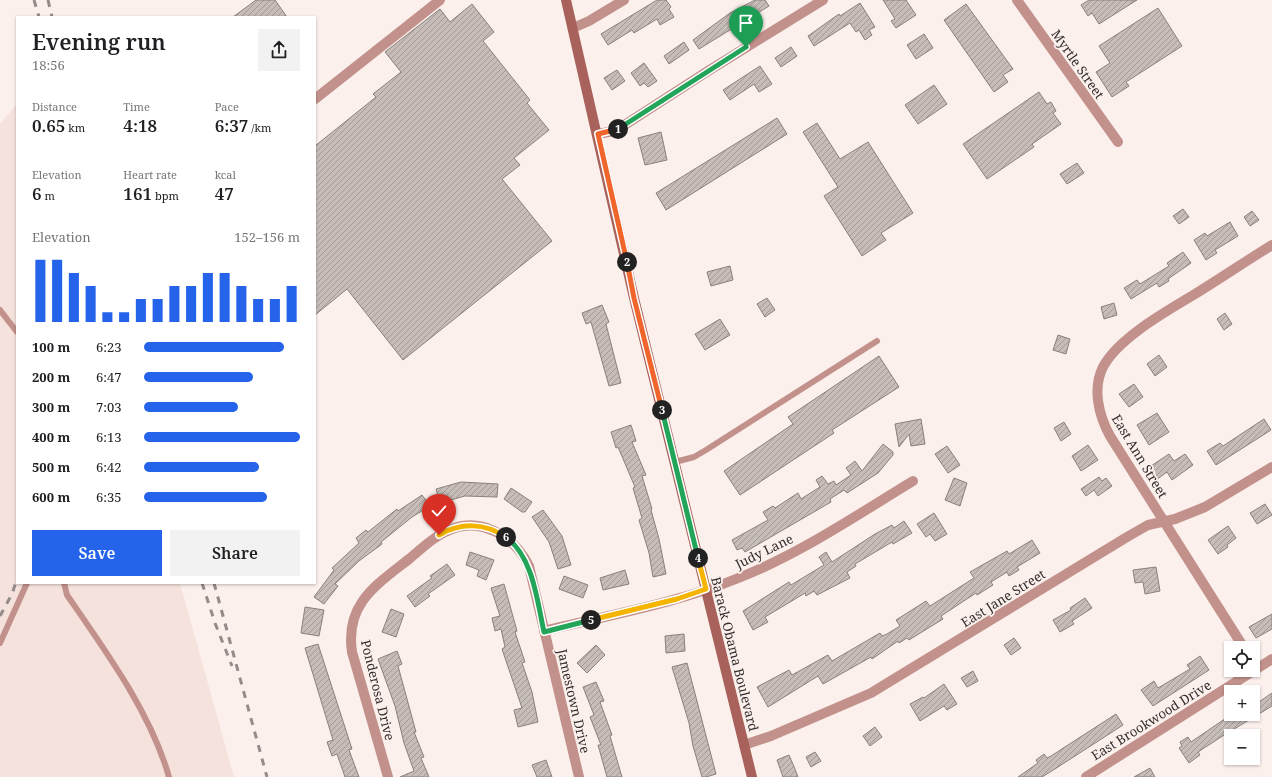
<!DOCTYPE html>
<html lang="en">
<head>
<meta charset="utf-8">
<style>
  :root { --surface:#fff; --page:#f2f2f2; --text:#202124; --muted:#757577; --accent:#2563eb }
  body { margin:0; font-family:"Noto Serif",serif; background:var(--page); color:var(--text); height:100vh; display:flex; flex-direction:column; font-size:15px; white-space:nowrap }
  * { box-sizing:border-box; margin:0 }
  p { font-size:13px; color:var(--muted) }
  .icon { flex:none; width:22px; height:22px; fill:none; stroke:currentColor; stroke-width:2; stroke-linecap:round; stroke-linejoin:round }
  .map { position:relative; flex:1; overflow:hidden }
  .details { position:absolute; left:16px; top:16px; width:300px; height:568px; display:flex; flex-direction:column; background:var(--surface); border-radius:0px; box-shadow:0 1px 3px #0004 }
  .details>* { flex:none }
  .fabs { position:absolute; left:1224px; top:641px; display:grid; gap:8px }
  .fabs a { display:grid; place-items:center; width:36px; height:36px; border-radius:0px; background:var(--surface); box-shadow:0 1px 3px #0004; font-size:20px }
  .pin { position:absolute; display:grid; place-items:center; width:34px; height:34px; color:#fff; margin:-41px -17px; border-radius:50% 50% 50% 0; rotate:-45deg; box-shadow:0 0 4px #0007 }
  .pin .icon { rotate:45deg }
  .km { position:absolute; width:20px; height:20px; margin:-10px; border-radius:50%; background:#222; color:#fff; font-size:11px; line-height:20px; text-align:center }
  .round { display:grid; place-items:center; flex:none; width:42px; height:42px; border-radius:0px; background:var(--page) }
  .summary { display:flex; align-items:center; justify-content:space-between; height:68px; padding:0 16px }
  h1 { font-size:22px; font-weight:600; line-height:30px }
  .stats { display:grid; grid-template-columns:repeat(3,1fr); gap:6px; height:68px; padding:4px 16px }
  .stats div { display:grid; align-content:center }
  .stats b { font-size:17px; font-weight:600 }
  .stats small { font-size:11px; font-weight:400 }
  .stats p { font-size:11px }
  .chart { height:112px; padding:8px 16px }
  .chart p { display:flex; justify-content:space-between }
  .chart svg { width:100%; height:72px; margin-top:4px; stroke:var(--accent); stroke-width:6 }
  .primary-button { display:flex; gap:8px; margin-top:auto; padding:8px 16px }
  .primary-button a { flex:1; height:46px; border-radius:0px; background:var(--accent); color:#fff; font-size:16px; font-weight:600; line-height:46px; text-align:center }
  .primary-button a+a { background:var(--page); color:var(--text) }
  ul { padding:0 16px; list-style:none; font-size:13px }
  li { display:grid; grid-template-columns:64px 48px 1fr; align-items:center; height:30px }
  li i { height:10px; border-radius:5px; background:var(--accent) }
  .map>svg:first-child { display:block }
  .built { fill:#f5e2dc }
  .building { fill:url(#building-hatch); stroke:#8a817c }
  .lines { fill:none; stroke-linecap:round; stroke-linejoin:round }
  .service { stroke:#c3918c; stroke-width:6 }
  .minor { stroke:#c3918c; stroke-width:10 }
  .secondary { stroke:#a8615b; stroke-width:10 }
  .rail { stroke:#948c8a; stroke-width:3; stroke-dasharray:7 7; stroke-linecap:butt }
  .split-1-casing { stroke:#fff; stroke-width:8 }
  .split-2-casing { stroke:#fff; stroke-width:8 }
  .split-3-casing { stroke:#fff; stroke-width:8 }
  .split-4-casing { stroke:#fff; stroke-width:8 }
  .split-5-casing { stroke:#fff; stroke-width:8 }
  .split-6-casing { stroke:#fff; stroke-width:8 }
  .split-7-casing { stroke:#fff; stroke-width:8 }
  .split-1 { stroke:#22a559; stroke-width:5 }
  .split-2 { stroke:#f0652b; stroke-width:5 }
  .split-3 { stroke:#f0652b; stroke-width:5 }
  .split-4 { stroke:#22a559; stroke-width:5 }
  .split-5 { stroke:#f5b400; stroke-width:5 }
  .split-6 { stroke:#22a559; stroke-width:5 }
  .split-7 { stroke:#f5b400; stroke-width:5 }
  .labels { text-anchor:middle; stroke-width:3.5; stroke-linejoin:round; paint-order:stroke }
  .street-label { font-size:13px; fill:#322e2d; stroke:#fbf0ec }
</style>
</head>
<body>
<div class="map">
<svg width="1272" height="777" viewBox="0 0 1272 777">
  <defs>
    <pattern id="building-hatch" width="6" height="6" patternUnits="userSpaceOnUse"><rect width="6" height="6" fill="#c6bdb8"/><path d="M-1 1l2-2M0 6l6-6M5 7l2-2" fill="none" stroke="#a19a96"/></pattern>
  </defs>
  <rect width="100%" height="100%" fill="#fbf0ec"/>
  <path class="built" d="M17,104V583H180L234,777H0V124Z"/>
  <path class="building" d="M256,0H275L287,17H233Z
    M657,0H666L671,7L669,9L674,17L660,25L657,19L634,33L632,30L608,45L601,34Z
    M755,0H765L769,6L699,49L693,40L730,13Z
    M883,0H906L916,15L896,28L891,21L895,19Z
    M1089,0H1137L1099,24L1092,13L1088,16L1081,5Z
    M860,3L875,27L869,30L872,35L865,40L859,30L856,32L850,23L814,46L808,36L839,14L840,16Z
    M472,4L494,32L483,41L530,100L527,103L549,130L514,158L520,165L502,179L552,241L403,360L347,289L315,315V146L376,97L373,94L401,72L385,52L440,9L450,22Z
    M966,4L1013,69L1003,75L1008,82L994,92L944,20Z
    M1158,8L1182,46L1126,82L1129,86L1112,97L1096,72L1110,63L1099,46Z
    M924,34L933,48L916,59L907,45Z
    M684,42L689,50L669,64L664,56Z
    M791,47L797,56L781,67L775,58Z
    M644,63L657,81L648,87L644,83L640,86L631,73Z
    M760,66L772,84L759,92L754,84L730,100L723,90Z
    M617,70L625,81L612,90L604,78Z
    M934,85L947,104L918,124L905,105Z
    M1039,92L1047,104L1051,102L1056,111L1053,113L1061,124L1032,144L1034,147L987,179L963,144Z
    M777,118L787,134L666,210L656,193Z
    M817,123L840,159L868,142L913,213L881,233L886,240L862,256L824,196L838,187L803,132Z
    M661,132L667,160L645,165L638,138Z
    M1077,163L1084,173L1067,184L1060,174Z
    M1183,209L1189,217L1179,224L1173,216Z
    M1252,211L1259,220L1250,226L1244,217Z
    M1230,222L1238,236L1215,250L1217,253L1206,260L1194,240L1205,233L1207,236Z
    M1183,252L1191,263L1168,279L1169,281L1159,287L1157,283L1131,299L1124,288L1137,280L1140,284L1169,266L1167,263Z
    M730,266L733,280L711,286L707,272Z
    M767,298L775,310L765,317L757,304Z
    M1114,303L1117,315L1104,319L1101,307Z
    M602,305L609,322L606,324L621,383L609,386L591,322L586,324L582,313Z
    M1225,313L1232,324L1224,330L1217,319Z
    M720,319L730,335L705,350L695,334Z
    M1058,335L1070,339L1066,354L1053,350Z
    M1159,355L1167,367L1155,376L1147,364Z
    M879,356L899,387L832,430L834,433L740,495L724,471L793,424L788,417Z
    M1134,384L1143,397L1129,407L1119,394Z
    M1157,413L1169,432L1149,445L1137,425Z
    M921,419L925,444L911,446L909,434L899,447L895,424Z
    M1264,419L1271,430L1216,465L1207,451L1220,443L1223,446Z
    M1064,422L1071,434L1061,441L1054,428Z
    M631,425L636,441L632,442L646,475L642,476L652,509L651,510L659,539L666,574L653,577L649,553L639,520L642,518L633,488L635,487L618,447L616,448L611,432Z
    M883,444L893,452V455L878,473L847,493L844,490L830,499L831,502L745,552L742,548L737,550L732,540L768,520L763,512L773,506L775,508L798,493L801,499L820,487L816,480L822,476L828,484L834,481L836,485L851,475L846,468L855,461L862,471Z
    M1088,445L1098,460L1081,471L1072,456Z
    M947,446L960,465L948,473L935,454Z
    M1169,454L1174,461L1185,454L1193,465L1172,480L1167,472L1156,480L1148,468Z
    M1099,477L1102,481L1106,478L1112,486L1098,496L1094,490L1086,496L1081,489Z
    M954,478L967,483L960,506L945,500Z
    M461,482L498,484L497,497L465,496L440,503L436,489Z
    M511,488L532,502L525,512H522L504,499Z
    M422,495L430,506L412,517L381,542L382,544L359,561L335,584L338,586L324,604L314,597L334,570L332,568L359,543L356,538L366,530L368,532L397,509L398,511Z
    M1265,504L1272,515L1257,524L1250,513Z
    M543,510L562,536L571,565L558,569L549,542L532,517Z
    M934,513L947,534L935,541L930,534L926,537L917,524Z
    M904,521L912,533L893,544L892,542L855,564L856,566L847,572L850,578L817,595L814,591L806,596L805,593L765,617L768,622L753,630L743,611L789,582L791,585L824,565L819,557L826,552L832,562L875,534L892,525L894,528Z
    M1228,526L1236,538L1227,545L1228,547L1218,554L1208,540Z
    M1032,540L1040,553L1017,567L1019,570L1009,576L1007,572L991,582L993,585L977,595L976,593L941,616L943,619L909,640L907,638L899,643L898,641L872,659L871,657L823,684L818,676L768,707L757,687L789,670L792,675L828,655L832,661L880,633L882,636L887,634L900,626L896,620L915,608L926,601L930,606L974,578L970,572L1007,551L1009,554Z
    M470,552L494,560L486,580L477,576L479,570L466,565Z
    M447,564L455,575L428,594L430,596L415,607L407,596L432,578L430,576Z
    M1156,567L1160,591L1145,594L1143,582L1135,583L1133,570Z
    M625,570L629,584L603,590L600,578Z
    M564,576L588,585L583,598L559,589Z
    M504,584L517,631L515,632L525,662L522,663L532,692L538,722L518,727L514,710L522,708L502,649L505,647L501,629L495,631L492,618L500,616L491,588Z
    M1085,598L1092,608L1072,621L1074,624L1060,632L1053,620L1071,610L1070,608Z
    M305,607L324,610L319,636L301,633Z
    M391,609L404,614L396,637L382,632Z
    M1272,614V629L1256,638L1249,627Z
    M684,634L685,651L666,653L665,636Z
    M1014,638L1021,648L1011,655L1004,645Z
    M318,644L352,749L349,750L359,777H345L337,754L332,756L327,742L333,740L305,648Z
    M596,645L605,655L587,673L577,663Z
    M397,651L402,664L398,666L416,732H414L424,757L421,758L429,777H400L414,771L404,743L395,706L378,659Z
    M1200,656L1209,670L1153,706L1141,690L1154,681L1158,688L1190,669L1187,665Z
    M687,663L716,774L706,777H702L693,746L689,723L672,667Z
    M973,671L978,681L967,687L961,678Z
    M596,682L604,701L600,702L612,735L610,736L622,777H607L598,745H601L590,717L594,715L583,687Z
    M944,684L957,704L947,710L944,706L920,721L910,704L923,697L924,698Z
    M1272,693V706L1221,737L1198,752L1200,755L1189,763L1179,748L1182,746L1180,742L1188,737L1191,742L1232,714H1253V706Z
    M1116,714L1123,725L1058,767L1042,777H1018L1038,763L1036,760L1044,754L1047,758L1051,756Z
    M875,727L882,737L870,746L863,736Z
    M815,752L821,761L811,767L806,757Z
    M789,755L795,769L798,777H783L777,760Z
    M546,760L552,777H537L532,765Z
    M1150,768L1155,777H1134Z"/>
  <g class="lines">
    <path class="service" d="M0,310L17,332
      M675,462L694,457L706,450L877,341
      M64,583L67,595C105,650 151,713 169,777
      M0,643L27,583"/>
    <path class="minor" d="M1017,0L1118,142
      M573,28L589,21L624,0
      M315,99L440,0
      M598,134L614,131L623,126L708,71L823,0
      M544,631C610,615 678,603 741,577C801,553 857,515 913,481
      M1244,648L1110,436C1099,416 1092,389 1103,367C1118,338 1167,311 1195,294C1221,278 1246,261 1272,245
      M744,745L771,736L871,693L1127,537L1148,525L1175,519L1205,507L1272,467
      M388,777L352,652C345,604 375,586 409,559C420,550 432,538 445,532C479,514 514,536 529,566L579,777
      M1086,777L1272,659"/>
    <path class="secondary" d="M566,0L634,298L752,777"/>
    <path class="rail" d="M34,0L39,17
      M48,0L52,17
      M202,583L215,623L232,666
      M214,583L267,777
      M0,616L12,594L17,579"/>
  </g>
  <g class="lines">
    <defs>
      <path id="split-1" d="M618,129L746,47"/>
      <path id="split-2" d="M618,129L598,134L627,262"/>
      <path id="split-3" d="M627,262L634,298L662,410"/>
      <path id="split-4" d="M662,410L698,558"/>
      <path id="split-5" d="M591,620L677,599L706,589L698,558"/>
      <path id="split-6" d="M506,537C533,557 537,600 544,632L591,620"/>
      <path id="split-7" d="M439,535C461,522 485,523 506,537"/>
    </defs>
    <use href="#split-1" class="split-1-casing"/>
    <use href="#split-2" class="split-2-casing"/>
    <use href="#split-3" class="split-3-casing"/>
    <use href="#split-4" class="split-4-casing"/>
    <use href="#split-5" class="split-5-casing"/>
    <use href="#split-6" class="split-6-casing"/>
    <use href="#split-7" class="split-7-casing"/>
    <use href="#split-1" class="split-1"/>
    <use href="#split-2" class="split-2"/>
    <use href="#split-3" class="split-3"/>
    <use href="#split-4" class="split-4"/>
    <use href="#split-5" class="split-5"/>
    <use href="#split-6" class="split-6"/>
    <use href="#split-7" class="split-7"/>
  </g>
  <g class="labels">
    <g class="street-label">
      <text transform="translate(1078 64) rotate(55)" y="5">Myrtle Street</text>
      <text transform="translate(1140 456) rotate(59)" y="5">East Ann Street</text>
      <text transform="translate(764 551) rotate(-26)" y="5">Judy Lane</text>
      <text transform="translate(1003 598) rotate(-32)" y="5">East Jane Street</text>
      <text transform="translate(735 654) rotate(76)" y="5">Barack Obama Boulevard</text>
      <text transform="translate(378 690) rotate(76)" y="5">Ponderosa Drive</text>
      <text transform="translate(574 701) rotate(77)" y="5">Jamestown Drive</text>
      <text transform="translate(1151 720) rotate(-32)" y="5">East Brookwood Drive</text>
    </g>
  </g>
</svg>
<div class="fabs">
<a><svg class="icon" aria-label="locate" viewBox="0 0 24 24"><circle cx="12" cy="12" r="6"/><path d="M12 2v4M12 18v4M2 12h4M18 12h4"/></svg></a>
<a>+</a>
<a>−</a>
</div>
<div class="pin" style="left:746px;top:47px;background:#1e9e55"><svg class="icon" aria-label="arrive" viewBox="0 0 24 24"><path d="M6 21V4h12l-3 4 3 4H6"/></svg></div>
<div class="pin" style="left:439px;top:535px;background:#d93025"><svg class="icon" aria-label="check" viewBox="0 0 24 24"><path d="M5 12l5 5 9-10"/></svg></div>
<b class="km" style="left:618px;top:129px">1</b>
<b class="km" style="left:627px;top:262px">2</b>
<b class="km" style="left:662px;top:410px">3</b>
<b class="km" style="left:698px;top:558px">4</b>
<b class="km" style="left:591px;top:620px">5</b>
<b class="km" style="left:506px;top:537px">6</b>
<section class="details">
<div class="summary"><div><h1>Evening run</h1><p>18:56</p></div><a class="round"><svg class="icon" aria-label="share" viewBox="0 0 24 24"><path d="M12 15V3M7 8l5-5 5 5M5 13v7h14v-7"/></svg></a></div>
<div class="stats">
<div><p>Distance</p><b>0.65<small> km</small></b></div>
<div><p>Time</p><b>4:18</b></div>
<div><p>Pace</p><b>6:37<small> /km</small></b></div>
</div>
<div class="stats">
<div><p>Elevation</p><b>6<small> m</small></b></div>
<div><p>Heart rate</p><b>161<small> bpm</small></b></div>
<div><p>kcal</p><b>47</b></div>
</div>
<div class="chart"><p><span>Elevation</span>152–156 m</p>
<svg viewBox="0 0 160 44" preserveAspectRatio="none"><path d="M5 44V6M15 44V6M25 44V14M35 44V22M45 44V38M55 44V38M65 44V30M75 44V30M85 44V22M95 44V22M105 44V14M115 44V14M125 44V22M135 44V30M145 44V30M155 44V22"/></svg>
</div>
<ul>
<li><b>100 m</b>6:23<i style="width:90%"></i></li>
<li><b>200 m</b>6:47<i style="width:70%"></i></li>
<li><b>300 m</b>7:03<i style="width:60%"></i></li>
<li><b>400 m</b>6:13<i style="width:100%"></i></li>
<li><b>500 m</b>6:42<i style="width:74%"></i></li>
<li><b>600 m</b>6:35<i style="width:79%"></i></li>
</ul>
<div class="primary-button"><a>Save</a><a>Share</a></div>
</section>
</div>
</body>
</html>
